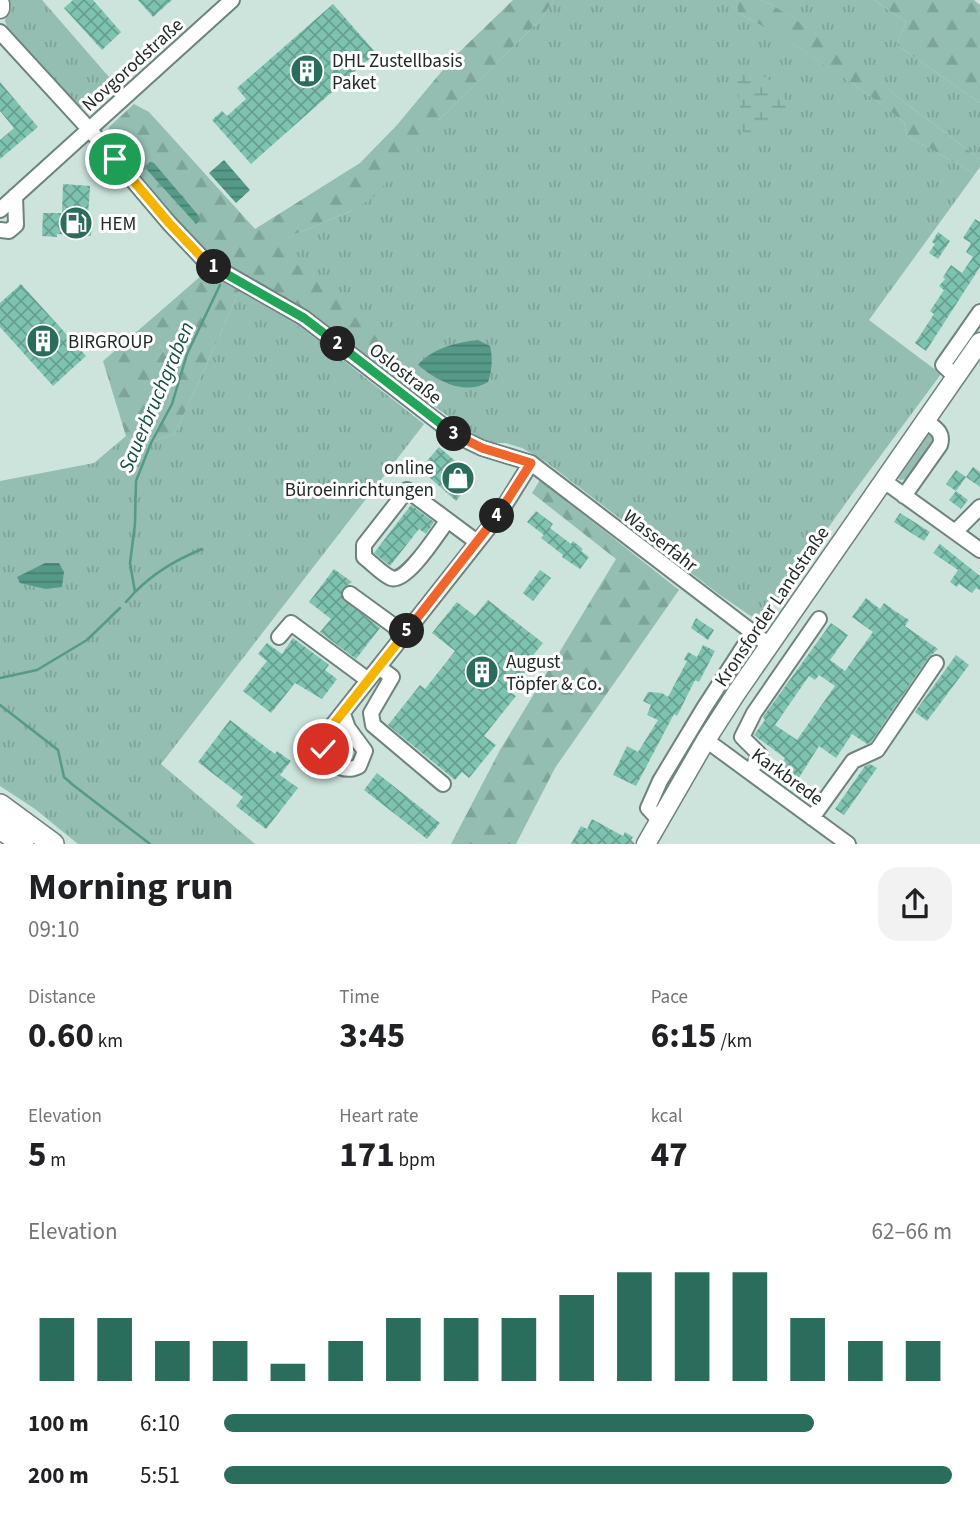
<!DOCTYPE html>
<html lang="en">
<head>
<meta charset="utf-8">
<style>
  :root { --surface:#fff; --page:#f2f2f2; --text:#202124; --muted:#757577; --accent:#2b6d5d }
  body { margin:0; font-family:"Source Sans 3",sans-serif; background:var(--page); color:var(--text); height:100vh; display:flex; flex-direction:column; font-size:26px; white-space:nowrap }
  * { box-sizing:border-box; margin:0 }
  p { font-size:23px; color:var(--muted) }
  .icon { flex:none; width:38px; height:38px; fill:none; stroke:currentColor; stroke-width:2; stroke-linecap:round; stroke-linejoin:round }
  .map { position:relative; height:844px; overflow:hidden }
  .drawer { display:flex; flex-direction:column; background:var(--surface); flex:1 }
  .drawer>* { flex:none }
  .pin { position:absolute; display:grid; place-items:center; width:60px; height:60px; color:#fff; margin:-30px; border:4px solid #fff; border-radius:50%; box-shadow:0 2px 7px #0007 }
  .km { position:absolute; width:35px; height:35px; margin:-18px; border-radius:50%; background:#222; color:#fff; font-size:19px; line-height:35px; text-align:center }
  .round { display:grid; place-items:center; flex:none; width:74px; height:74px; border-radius:21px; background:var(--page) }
  .headline { display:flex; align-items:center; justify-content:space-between; height:119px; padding:0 28px }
  h1 { font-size:38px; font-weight:700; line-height:52px }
  .stats { display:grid; grid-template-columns:repeat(3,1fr); gap:10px; height:119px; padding:7px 28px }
  .stats div { display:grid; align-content:center }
  .stats b { font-size:35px; font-weight:700 }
  .stats small { font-size:19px; font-weight:400 }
  .stats p { font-size:19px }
  .chart { height:196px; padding:14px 28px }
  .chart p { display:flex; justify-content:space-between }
  .chart svg { width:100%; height:126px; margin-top:7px; stroke:var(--accent); stroke-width:6 }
  ul { padding:0 28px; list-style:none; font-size:23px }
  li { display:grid; grid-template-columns:112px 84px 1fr; align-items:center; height:52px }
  li i { height:18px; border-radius:9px; background:var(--accent) }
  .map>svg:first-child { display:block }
  .grass { fill:url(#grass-tufts) }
  .forest { fill:url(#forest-firs) }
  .wetland { fill:url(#wetland-marsh) }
  .water { fill:url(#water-rules) }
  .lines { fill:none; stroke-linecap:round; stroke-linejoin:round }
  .stream { stroke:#559a88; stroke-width:2.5 }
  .building { fill:url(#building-cross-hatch); fill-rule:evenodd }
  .minor-casing { stroke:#6e837d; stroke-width:18 }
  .major-casing { stroke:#6e837d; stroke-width:21 }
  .highway-casing { stroke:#6e837d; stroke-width:24 }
  .minor { stroke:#fff; stroke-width:14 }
  .major { stroke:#fff; stroke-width:18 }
  .highway { stroke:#fff; stroke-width:21 }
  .split-1-casing { stroke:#fff; stroke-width:14 }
  .split-2-casing { stroke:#fff; stroke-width:14 }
  .split-3-casing { stroke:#fff; stroke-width:14 }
  .split-4-casing { stroke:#fff; stroke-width:14 }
  .split-5-casing { stroke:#fff; stroke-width:14 }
  .split-6-casing { stroke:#fff; stroke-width:14 }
  .split-1 { stroke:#f5b400; stroke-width:9 }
  .split-2 { stroke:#22a559; stroke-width:9 }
  .split-3 { stroke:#22a559; stroke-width:9 }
  .split-4 { stroke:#f0652b; stroke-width:9 }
  .split-5 { stroke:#f0652b; stroke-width:9 }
  .split-6 { stroke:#f5b400; stroke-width:9 }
  .labels { text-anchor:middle; stroke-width:6; stroke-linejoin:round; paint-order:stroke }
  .poi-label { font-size:19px; fill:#212a27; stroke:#fff; text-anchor:start }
  .street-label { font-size:19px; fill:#212a27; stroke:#fff }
  .water-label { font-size:21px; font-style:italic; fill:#134f42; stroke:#fff }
</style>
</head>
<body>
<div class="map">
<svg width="980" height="844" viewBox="0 0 980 844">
  <defs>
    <pattern id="grass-tufts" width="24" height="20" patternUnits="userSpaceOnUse" patternTransform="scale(1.75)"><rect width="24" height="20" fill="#93beb1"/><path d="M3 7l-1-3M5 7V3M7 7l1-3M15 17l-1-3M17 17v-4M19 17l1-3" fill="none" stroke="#7ea398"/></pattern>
    <pattern id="forest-firs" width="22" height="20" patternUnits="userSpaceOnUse" patternTransform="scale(1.75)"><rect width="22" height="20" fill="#93beb1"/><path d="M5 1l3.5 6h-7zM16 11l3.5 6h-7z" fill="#7ea398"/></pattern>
    <pattern id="wetland-marsh" width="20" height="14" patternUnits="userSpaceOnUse" patternTransform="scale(1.75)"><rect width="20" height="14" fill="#93beb1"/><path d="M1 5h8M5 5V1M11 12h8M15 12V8" fill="none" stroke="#7ea398"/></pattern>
    <pattern id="water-rules" width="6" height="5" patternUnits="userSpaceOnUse" patternTransform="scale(1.75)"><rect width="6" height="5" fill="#559a88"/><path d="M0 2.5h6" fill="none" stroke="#467e6f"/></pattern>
    <pattern id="building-cross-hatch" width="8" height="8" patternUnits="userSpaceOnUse" patternTransform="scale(1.75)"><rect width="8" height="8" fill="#7dc3b0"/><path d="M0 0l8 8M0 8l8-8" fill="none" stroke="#669f8f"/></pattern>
  </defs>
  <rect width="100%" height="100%" fill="#cde4dd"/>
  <path class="grass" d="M8,0H42L116,85L91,107H78L8,30L5,21Z
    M554,0H738V13C797,44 852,81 904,122L907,136L975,174L869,320L941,374L850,497L761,623L720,595L546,462L522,448L506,443H493L476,436L394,378L406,360L279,249L291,236L353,210L440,119L540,20Z
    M759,0H874L906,22L897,45L980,103V159L903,101L845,52L771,4Z
    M240,290L301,327L424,424L161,764L255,844H78L35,809L0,786V481L94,463L126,436L134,448L175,434Z
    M926,430L935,437L934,442L908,479L900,480L896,477Z"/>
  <path class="forest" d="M513,0H554L540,20L440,119L375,196L353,210L291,236L280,249L402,347L406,360L394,378L286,299L212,256L140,181L108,141L109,127L134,104L149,112L255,229L360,163L397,125L452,59Z
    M738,0H759L771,4L846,52L903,101L980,159V167L975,174L907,136L904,122C852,81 796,44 738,13Z
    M874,0H974L980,5V103L897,45L906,22Z
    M202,275L219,278L240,290L175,434L134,448L126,436L103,361Z
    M540,480L679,590L555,768L516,844H451L500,750L616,559L532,493Z"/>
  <path class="wetland" d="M736,69C768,77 770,75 787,104L781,119L744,144Z"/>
  <path class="water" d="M224,160L250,190L236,203L209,173Z
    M150,162L154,163L198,215L200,220L196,224L148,171L146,166Z
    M478,340L490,346C493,358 492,371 488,382C465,396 437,381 418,365C431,349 457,342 478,340Z
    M45,563H59L64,572L62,587L46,589L20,583L17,577Z"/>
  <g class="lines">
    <path class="stream" d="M135,592C155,572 176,560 202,549
      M126,602L135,592L130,563L135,524L136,481L151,443L172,404L187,354L220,285
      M0,678L37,670L87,640L120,608
      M0,705L58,750L64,777L73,785L150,844"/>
  </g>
  <path class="building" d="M73,0H93L121,32L102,50L64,8Z
    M138,0H172L153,17Z
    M333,4L376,53L251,164L212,120L222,111L227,116L246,99L237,88Z
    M0,82L38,127L0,159V140L14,128L0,111Z
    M63,184L90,186L88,216H92L91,236L57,234V237L42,236L43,213H62Z
    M975,219L980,222V267L926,351L915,343L934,314L930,311L944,290L939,286L945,279L943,277L951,265L962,273L973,257L966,252L971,243L963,238Z
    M938,232L950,241L938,259L929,253L935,244L932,242Z
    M21,284L86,356L53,386L0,327V303Z
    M439,447L475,478L456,501L420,469Z
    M973,467L980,472V487L966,477L956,491L968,500L961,509L949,500L956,491L946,484L956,470L966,477Z
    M411,505L434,522L426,534L419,529L390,566L374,553Z
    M536,511L553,524L550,528L571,544L573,541L583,549L581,551L589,557L580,569L562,557L563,555L541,538L544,535L527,522Z
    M900,513L930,532L924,541L894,522Z
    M940,544L980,576V590L976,588L972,593L959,584L957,587L950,582L958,570L933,553Z
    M334,569L352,582L342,589V598L380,628L356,659L320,632L331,619L309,602Z
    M540,570L551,578L533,601L523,593Z
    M866,598L880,609L884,603L895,611L909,620L905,626L938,649L928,658L871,742L867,744L852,734L836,758L819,746L795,784L776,771L785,758L754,735L765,720L763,717L831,623L848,635L830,660L845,671L873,632L852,617ZM819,675L835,686L797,740L775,725L809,676L815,680Z
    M488,600L543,643L530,659L533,662L510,692L516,696L484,736L496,745L469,778L462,772L455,780L388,725L420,685L425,689L455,651L432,633L457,602L475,616Z
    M696,618L714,630L708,640L691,628Z
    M293,638L329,665L325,670L337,679L322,699L295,683L271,713L243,691L267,661L258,654L267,643L282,654Z
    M703,645L715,651L699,682L695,680L677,716L674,714L636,786L613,775L627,746L638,752L658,720L647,715L651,705L643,701L648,692L662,693L668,697L687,661L684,660L688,652L697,657Z
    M956,655L969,665L927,721L915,712Z
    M230,720L275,754L277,751L291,761L280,775L298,788L266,829L236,806L243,797L198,762Z
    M870,764L877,768L844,815L835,809L865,766Z
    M377,773L440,823L427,839L364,790Z
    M592,819L623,836L625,832L633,837L631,840L635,844H571L581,826L587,829Z"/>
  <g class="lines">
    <defs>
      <path id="minor" d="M0,32L89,129L169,223L205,261L304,318L455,435L482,448L531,463L769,645
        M0,210L232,0
        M0,230L9,231L16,225L15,196
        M956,377L943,365L980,312
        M884,481L980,550
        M904,496L940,445C944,432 935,428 926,421
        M447,521C438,533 406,584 391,578C382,574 372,563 364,557V545L407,490L477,542
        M956,531L980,507
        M350,594L394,626L402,637
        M279,637L291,623L368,680
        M379,667L392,677L371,713L373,725L443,784
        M343,714L348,728L365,751L359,766C346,773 333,766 325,755L323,742L328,731L498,516L531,463
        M706,740L848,844
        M750,772L760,755L742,737L754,713L819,619
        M812,818L853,761L877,750L936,663
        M659,820L648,808L660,781L704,708L752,634"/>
      <path id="major" d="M0,4V9
        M646,844L706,740L737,692L980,342"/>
      <path id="highway" d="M0,805L53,844
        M0,828L23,844"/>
    </defs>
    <use href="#minor" class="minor-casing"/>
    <use href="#major" class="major-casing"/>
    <use href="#highway" class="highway-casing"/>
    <use href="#minor" class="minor"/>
    <use href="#major" class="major"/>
    <use href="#highway" class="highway"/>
  </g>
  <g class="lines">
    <defs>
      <path id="split-1" d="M115,159L169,223L205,261L214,267"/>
      <path id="split-2" d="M214,267L304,318L338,344"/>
      <path id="split-3" d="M338,344L454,434"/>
      <path id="split-4" d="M454,434L482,448L531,463L497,516"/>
      <path id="split-5" d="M407,631L497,516"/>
      <path id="split-6" d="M323,749L328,731L407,631"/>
    </defs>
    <use href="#split-1" class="split-1-casing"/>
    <use href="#split-2" class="split-2-casing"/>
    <use href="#split-3" class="split-3-casing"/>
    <use href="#split-4" class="split-4-casing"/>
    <use href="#split-5" class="split-5-casing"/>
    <use href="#split-6" class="split-6-casing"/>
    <use href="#split-1" class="split-1"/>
    <use href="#split-2" class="split-2"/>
    <use href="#split-3" class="split-3"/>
    <use href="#split-4" class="split-4"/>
    <use href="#split-5" class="split-5"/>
    <use href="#split-6" class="split-6"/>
  </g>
  <defs>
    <symbol id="building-disc" viewBox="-11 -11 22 22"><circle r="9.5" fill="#2b6d5d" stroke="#fff"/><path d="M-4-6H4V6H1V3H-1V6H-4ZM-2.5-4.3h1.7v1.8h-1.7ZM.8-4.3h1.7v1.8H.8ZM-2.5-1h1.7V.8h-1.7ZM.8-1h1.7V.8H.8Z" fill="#fff"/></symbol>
    <symbol id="fuel-disc" viewBox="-11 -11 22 22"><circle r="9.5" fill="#2b6d5d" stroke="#fff"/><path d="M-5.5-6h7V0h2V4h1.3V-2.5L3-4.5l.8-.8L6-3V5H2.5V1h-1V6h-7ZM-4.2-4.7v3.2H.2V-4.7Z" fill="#fff"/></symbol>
    <symbol id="shop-disc" viewBox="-11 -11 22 22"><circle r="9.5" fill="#2b6d5d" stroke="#fff"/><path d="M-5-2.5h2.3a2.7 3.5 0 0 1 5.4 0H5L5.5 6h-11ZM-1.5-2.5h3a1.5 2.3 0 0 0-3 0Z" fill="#fff"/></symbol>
  </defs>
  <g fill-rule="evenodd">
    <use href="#building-disc" x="288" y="52" width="38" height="38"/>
    <use href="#fuel-disc" x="57" y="204" width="38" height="38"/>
    <use href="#building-disc" x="24" y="322" width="38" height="38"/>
    <use href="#shop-disc" x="439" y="459" width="38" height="38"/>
    <use href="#building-disc" x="463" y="653" width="38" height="38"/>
  </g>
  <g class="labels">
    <g class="poi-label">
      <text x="332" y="67">DHL Zustellbasis<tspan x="332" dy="22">Paket</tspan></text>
      <text x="100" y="230">HEM</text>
      <text x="68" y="348">BIRGROUP</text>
      <text x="434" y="474" text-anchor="end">online<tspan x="434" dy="22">Büroeinrichtungen</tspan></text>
      <text x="506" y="668">August<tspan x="506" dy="22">Töpfer &amp; Co.</tspan></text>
    </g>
    <g class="street-label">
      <text transform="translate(132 64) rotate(-42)" y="7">Novgorodstraße</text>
      <text transform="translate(406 373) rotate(38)" y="7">Oslostraße</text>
      <text transform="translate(661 540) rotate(38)" y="7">Wasserfahr</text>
      <text transform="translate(771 606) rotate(-56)" y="7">Kronsforder Landstraße</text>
      <text transform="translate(788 776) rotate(36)" y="7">Karkbrede</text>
    </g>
    <g class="water-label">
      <text transform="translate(156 397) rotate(-67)" y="7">Sauerbruchgraben</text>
    </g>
  </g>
</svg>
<div class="pin" style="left:115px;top:159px;background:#1e9e55"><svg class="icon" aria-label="arrive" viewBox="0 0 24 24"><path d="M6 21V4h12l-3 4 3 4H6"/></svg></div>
<div class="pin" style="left:323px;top:749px;background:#d93025"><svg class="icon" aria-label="check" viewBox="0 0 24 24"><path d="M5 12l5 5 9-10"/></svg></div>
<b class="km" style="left:214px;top:267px">1</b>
<b class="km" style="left:338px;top:344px">2</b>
<b class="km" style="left:454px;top:434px">3</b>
<b class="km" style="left:497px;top:516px">4</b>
<b class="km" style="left:407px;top:631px">5</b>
</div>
<section class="drawer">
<div class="headline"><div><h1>Morning run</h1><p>09:10</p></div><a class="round"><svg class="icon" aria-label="share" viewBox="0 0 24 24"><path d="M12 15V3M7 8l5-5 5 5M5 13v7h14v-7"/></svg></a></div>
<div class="stats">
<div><p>Distance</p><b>0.60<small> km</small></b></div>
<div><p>Time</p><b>3:45</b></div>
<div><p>Pace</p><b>6:15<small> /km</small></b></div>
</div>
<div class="stats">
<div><p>Elevation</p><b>5<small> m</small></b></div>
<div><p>Heart rate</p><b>171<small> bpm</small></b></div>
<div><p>kcal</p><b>47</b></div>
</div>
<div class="chart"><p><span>Elevation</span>62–66 m</p>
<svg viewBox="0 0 160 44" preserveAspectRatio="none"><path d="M5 44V22M15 44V22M25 44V30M35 44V30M45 44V38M55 44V30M65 44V22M75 44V22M85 44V22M95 44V14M105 44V6M115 44V6M125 44V6M135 44V22M145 44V30M155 44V30"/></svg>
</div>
<ul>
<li><b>100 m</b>6:10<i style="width:81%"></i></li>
<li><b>200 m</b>5:51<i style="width:100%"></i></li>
</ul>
</section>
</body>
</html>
